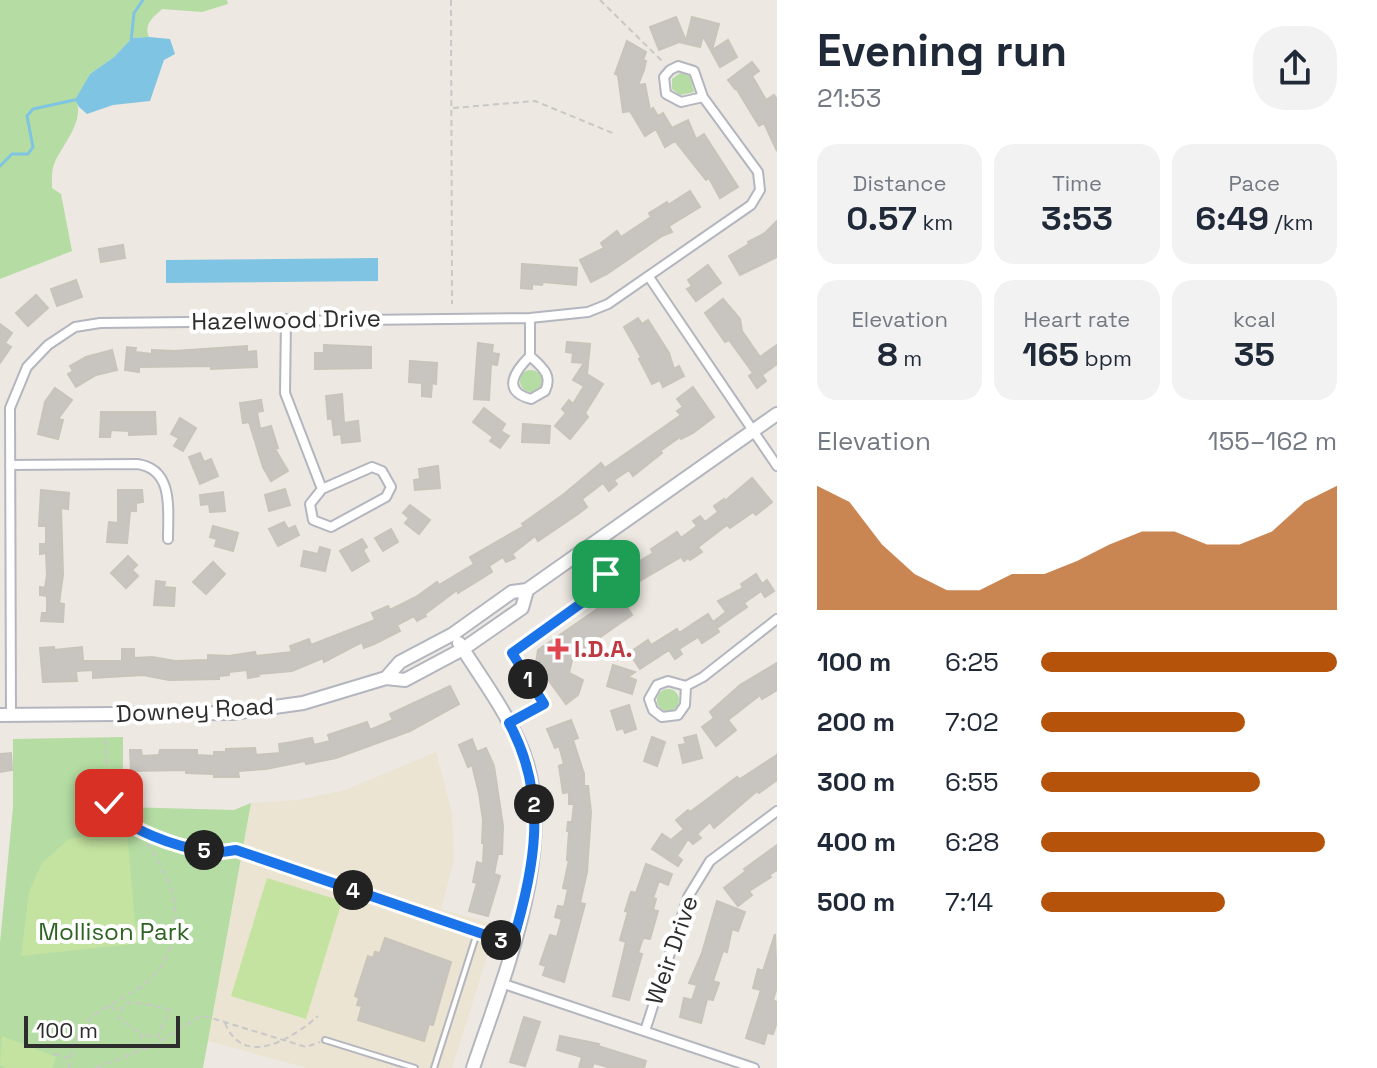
<!DOCTYPE html>
<html lang="en">
<head>
<meta charset="utf-8">
<style>
  :root { --surface:#fff; --page:#f2f2f3; --text:#1f2937; --muted:#747a83; --accent:#b45309 }
  body { margin:0; font-family:"Space Grotesk",sans-serif; background:var(--page); color:var(--text); height:100vh; display:flex; flex-direction:column; font-size:30px; white-space:nowrap }
  * { box-sizing:border-box; margin:0 }
  p { font-size:26px; color:var(--muted) }
  .icon { flex:none; width:44px; height:44px; fill:none; stroke:currentColor; stroke-width:2; stroke-linecap:round; stroke-linejoin:round }
  .map { position:relative; flex:1; overflow:hidden }
  .drawer { display:flex; flex-direction:column; background:var(--surface); width:600px }
  .drawer>* { flex:none }
  .scale { position:absolute; left:24px; bottom:20px; width:156px; box-sizing:border-box; padding-left:8px; border:4px solid #2d2d2d; border-top:0; font-size:22px; line-height:28px; white-space:nowrap; color:#2d2d2d; -webkit-text-stroke:6px #fff; paint-order:stroke }
  .pin { position:absolute; display:grid; place-items:center; width:68px; height:68px; color:#fff; margin:-34px; border-radius:16px; box-shadow:0 4px 12px #0006 }
  .km { position:absolute; width:40px; height:40px; margin:-20px; border-radius:50%; background:#222; color:#fff; font-size:22px; line-height:40px; text-align:center }
  .round { display:grid; place-items:center; flex:none; width:84px; height:84px; border-radius:32px; background:var(--page) }
  .summary { display:flex; align-items:center; justify-content:space-between; height:136px; padding:0 40px }
  h1 { font-size:44px; font-weight:700; line-height:60px }
  .stats { display:grid; grid-template-columns:repeat(3,1fr); gap:12px; height:136px; padding:8px 40px }
  .stats div { display:grid; align-content:center; border-radius:20px; background:var(--page); text-align:center }
  .stats b { font-size:34px; font-weight:700 }
  .stats small { font-size:22px; font-weight:400 }
  .stats p { font-size:22px }
  .chart { height:224px; padding:16px 40px }
  .chart p { display:flex; justify-content:space-between }
  .chart svg { width:100%; height:144px; margin-top:8px; fill:var(--accent); opacity:.7 }
  ul { padding:0 40px; list-style:none; font-size:26px }
  li { display:grid; grid-template-columns:128px 96px 1fr; align-items:center; height:60px }
  li i { height:20px; border-radius:10px; background:var(--accent) }
  main { display:flex; flex:1; min-height:0 }
  .map>svg:first-child { display:block }
  .education { fill:#ece4d2 }
  .green { fill:#b5dda3 }
  .pitch { fill:#c4e3a0 }
  .water { fill:#7fc5e3 }
  .lines { fill:none; stroke-linecap:round; stroke-linejoin:round }
  .stream { stroke:#7fc5e3; stroke-width:3 }
  .building { fill:#c8c5c0; stroke:#c8c4ba; stroke-width:2 }
  .lane-casing { stroke:#b4b6bf; stroke-width:8 }
  .street-casing { stroke:#b4b6bf; stroke-width:12 }
  .secondary-casing { stroke:#b4b6bf; stroke-width:16 }
  .path { stroke:#c8c8c8; stroke-width:2; stroke-dasharray:6 4; stroke-linecap:butt }
  .lane { stroke:#fff; stroke-width:4 }
  .street { stroke:#fff; stroke-width:8 }
  .secondary { stroke:#fff; stroke-width:12 }
  .route-casing { stroke:#fff; stroke-width:16 }
  .route { stroke:#1a73e8; stroke-width:10 }
  .health-dot { fill:#e0444e; stroke:#fff; stroke-width:3 }
  .labels { text-anchor:middle; stroke-width:8; stroke-linejoin:round; paint-order:stroke }
  .street-label { font-size:24px; fill:#2d2d2d; stroke:#fff }
  .health-label { font-size:24px; font-weight:bold; fill:#be3a42; stroke:#fff; text-anchor:start }
  .park-label { font-size:24px; fill:#2e6423; stroke:#fff }
</style>
</head>
<body>
<main>
<div class="map">
<svg width="777" height="1068" viewBox="0 0 777 1068">
  <rect width="100%" height="100%" fill="#ede8e1"/>
  <path class="education" d="M436,752L452,813L454,860L441,909L497,925L452,1068H307L208,1041L251,803L298,800L345,790Z"/>
  <path class="green" d="M0,0H227L228,4L202,12L162,9C154,17 143,24 149,37L132,38L114,57L90,74L76,100C85,121 63,144 55,162C51,170 52,179 52,188L61,194L72,251L0,279Z
    M680,73L690,76L694,92L680,95L672,89V79Z
    M520 381a11 11 0 1 1 22 0a11 11 0 1 1-22 0Z
    M657 700a11 11 0 1 1 22 0a11 11 0 1 1-22 0Z
    M123,737V807L234,810L251,803L203,1068H0V943L13,807V739Z"/>
  <path class="pitch" d="M127,830L135,923L142,943L21,956L29,892L42,863L69,839Z
    M267,878L342,901L306,1019L231,996Z
    M2,1036L56,1057L52,1068H7L0,1065Z"/>
  <path class="water" d="M149,37L170,39L175,54L164,60L150,101L113,105L87,114L79,107L75,100L90,74L114,57L132,38Z
    M378,258V281L166,283V260Z"/>
  <g class="lines">
    <path class="stream" d="M131,42L134,13L143,0
      M0,166L12,154H28L33,147L27,116L33,109L79,99"/>
  </g>
  <path class="building" d="M676,17L686,41L692,17L719,24L712,50L728,40L737,57L720,67L703,36L700,47L679,42L659,50L650,27Z
    M627,41L646,52L643,60L646,61L644,70L638,85L645,84L650,110L653,108L658,116L663,113L672,128L688,120L696,139L704,134L738,187L720,198L709,178L706,180L675,141L665,147L656,129L645,136L630,111L623,112L618,75L615,74Z
    M752,62L759,71L752,76L766,100L774,95L777,100V151L764,123L759,126L736,88L735,89L728,80Z
    M690,191L700,207L669,226L672,232L662,236L607,274L591,282L580,260L604,248L601,243L617,231L621,237L651,217L649,213L667,202L668,205Z
    M777,221V257L740,275L729,256L749,244L748,242L765,233Z
    M123,245L125,258L101,262L99,249Z
    M522,264L577,268L576,285L543,282L542,285L532,284V289L521,288Z
    M708,265L721,283L696,301L687,289L692,286L688,280Z
    M76,280L82,297L57,306L51,289Z
    M36,295L48,308L28,326L16,313Z
    M723,299L740,319L742,331L760,357L777,345V364L762,375L766,381L757,388L749,376L753,373L729,340L725,342L705,313Z
    M638,318L642,324L648,320L669,353L674,369L679,366L684,376L663,387L660,380L652,384L639,359L641,357L624,327Z
    M0,324L12,333L5,343L11,347L0,363Z
    M567,342L590,344L587,374L603,384L585,413L588,417L570,439L555,426L566,413L562,409L569,400L573,404L584,386L573,380L584,363L572,362L573,353L566,352Z
    M478,343L493,345L492,353L499,354L497,365L491,364L489,400L474,399Z
    M324,345L371,347V368L315,369V353H324Z
    M247,346V352L256,351L257,367L211,369V366L139,367V372L125,370L127,347L136,348L135,352L152,354V350L174,351Z
    M112,350L117,370L96,375L76,387L68,374L73,371L70,366L86,357Z
    M410,361L437,363L436,384L432,383L431,397L422,396V383L409,382Z
    M693,387L714,417L693,433L681,439L680,437L660,451L662,453L633,476L629,470L614,480L617,484L609,491L603,483L582,499L587,507L578,514L538,541L535,536L512,554L515,558L506,562L503,557L489,566L492,572L458,593L457,590L425,614L426,616L417,621L414,616L397,625L400,631L374,644L364,648L362,642L324,662L323,658L292,671L258,674L259,676L248,678L247,670L229,672V675L219,676V679L169,680L143,675L93,678V670L76,671L77,681L43,682L40,648L54,647V650L82,647L83,661H122V649H134V658L152,657L175,661L208,660V655L229,656L255,652L256,656L292,652L290,646L309,639L311,645L375,620L372,613L388,606L390,610L416,597L437,582L439,585L474,564L470,557L524,526L522,524L564,494L601,463L605,468L681,415L677,411L683,407L677,399Z
    M55,388L72,400L58,419L63,420L58,439L38,434L45,402Z
    M342,394L344,423L358,421L360,441L342,443L341,434L334,435L332,418L328,419L326,396Z
    M261,400L263,411L257,412L260,429L271,426L278,448L275,449L288,471L271,481L263,467L249,422L243,423L240,403Z
    M484,408L505,424L501,431L509,436L500,448L490,441L493,437L473,422Z
    M101,412H155L156,434L129,435V431L111,430L110,437H100Z
    M180,418L196,428L183,451L174,446L179,438L171,434Z
    M523,424L550,426L549,443L522,442Z
    M200,453L204,462L211,459L218,476L200,484L189,457Z
    M438,466L440,488L415,490L414,480L420,479L419,469Z
    M752,478L772,502L756,515L753,512L730,528L727,525L698,547L702,552L690,560L688,558L684,561L681,557L631,586L622,572L653,553L651,549L677,532L681,538L697,526L693,521L700,516L705,522L718,512L714,506L724,499L725,501Z
    M285,489L290,505L269,511L265,495Z
    M41,490L69,493L68,509L61,508L63,575L59,603L64,604L63,622L41,621L42,613H47V596L40,595V587L45,588L47,575L46,553L40,554V544H46V526H39Z
    M118,490H142L143,502L136,503V511H130L127,543L107,542L109,522L118,523Z
    M223,492L225,511L210,512L209,504L201,505L200,495Z
    M410,505L430,520L419,534L405,523L409,518L403,513Z
    M284,522L288,529L295,526L299,535L278,546L269,529Z
    M213,526L238,533L233,551L215,546L217,539L210,537Z
    M391,529L398,542L383,551L375,538Z
    M362,539L367,547L363,550L369,561L352,571L340,551Z
    M320,547L330,550L325,571L301,566L304,551L318,554Z
    M128,556L137,565L132,570L138,576L126,588L111,573Z
    M213,562L225,574L206,594L193,582Z
    M756,574L762,584L767,580L774,591L765,597L761,591L744,603L747,607L717,628L719,632L702,643L698,637L679,649L682,654L675,659L669,650L640,669L629,653L648,640L651,645L677,629L679,633L708,614L713,622L726,612L718,601L743,588L741,584Z
    M156,581L165,582L164,587L175,588L174,606L154,605Z
    M619,594L632,615L573,656L569,673L583,680L578,695L566,704L536,663L538,650Z
    M777,663V690L762,699L760,695L728,720L736,730L716,746L702,727L714,718L710,712L740,685Z
    M613,665L635,672L628,677L636,680L632,694L607,686Z
    M450,686L459,704L410,731L336,758L306,764L305,761L266,769L238,771L239,777H214V774L186,773V770L131,771L130,750H141L142,756L159,755L160,750H197V755L214,756V752H226V749L255,748L256,755L280,753L279,744L292,742L312,738L314,745L330,741L328,735L367,722L370,730L393,720L390,714Z
    M629,705L636,729L625,733L623,728L617,730L611,711Z
    M571,720L578,738L573,740L584,774V786H588L591,812L587,872L580,903L585,904L564,982L543,975L546,966L540,964L550,935L557,937L562,919L555,917L558,906L564,907L568,889L563,888L569,860H567L569,831H567L568,822H572L574,804H569V792L563,793L559,766L564,764L559,746L555,748L547,729Z
    M696,735L702,758L683,763L679,745L686,744L684,738Z
    M652,737L665,742L657,766L644,761Z
    M472,739L477,752L486,748L494,766L503,826L502,854H498L494,874L500,876L488,916L469,911L477,883L473,882L477,862L483,864L484,843H482L483,820L479,793L472,765L468,767L459,745Z
    M11,753L12,770L0,772V754Z
    M777,755V780L759,793L757,791L714,828L710,822L697,834L701,838L693,844L688,839L677,856L682,860L678,866L652,849L662,834L671,840L684,829L676,820L688,810L690,812L737,777L740,779Z
    M777,845V870L769,875L771,877L749,891L752,895L738,906L724,888L746,871L744,869Z
    M646,864L672,874L668,885L659,881L653,898L656,899L653,910L658,911L650,939L643,938L638,953L642,954L629,1000L613,996L626,942L620,940L628,912L625,911L631,892L636,893Z
    M717,901L745,912L738,931L732,929L727,952L723,951L713,981L719,983L713,1000L707,999L701,1023L680,1017L684,998L692,1000L697,985L689,983L702,953Z
    M775,934L777,987L773,1000L777,1002V1022L773,1034L767,1033L764,1044L746,1038L761,990L753,988L758,969L763,971Z
    M385,938L451,962L433,1025L429,1024L424,1041L358,1020L362,1006L357,1005L359,998L355,996L368,956L373,958L375,952L380,953Z
    M524,1017L540,1022L525,1066L510,1062Z
    M560,1036L599,1044L598,1046L646,1061L644,1068H611L594,1063L592,1068H579L582,1057L557,1050Z"/>
  <g class="lines">
    <defs>
      <path id="lane" d="M511,722L544,704L512,653L601,589L606,574L587,548
        M439,921L477,933
        M325,1040L415,1068
        M434,1068L477,933L510,944"/>
      <path id="street" d="M678,66L694,71L703,97L681,102L666,94L664,77L670,70Z
        M649,277L777,466
        M530,318V356C516,370 500,391 531,399L545,391C553,375 542,367 530,356
        M286,319L285,393L322,489
        M10,465L137,464C174,469 168,509 168,539
        M372,467L382,471L391,487L386,497L331,527L313,520L310,504L322,489Z
        M686,686L685,705L678,715L662,717L653,710L649,699L657,685L668,681L686,686L703,677L777,619
        M11,716L10,408L27,367L48,345L75,327L100,323L530,318L588,312L608,304L751,205L760,190L758,172L703,97
        M501,983L754,1068
        M645,1031L688,897L710,861L777,811"/>
      <path id="secondary" d="M459,643C480,676 503,707 519,742C563,837 504,975 473,1068
        M386,678L400,662L453,634L512,592L527,590L777,414
        M0,715L232,713L303,703L386,678L405,680L463,649L522,608L527,590"/>
    </defs>
    <use href="#lane" class="lane-casing"/>
    <use href="#street" class="street-casing"/>
    <use href="#secondary" class="secondary-casing"/>
    <path class="path" d="M451,0L452,304
      M600,0L664,63
      M453,108L535,101L615,134
      M135,829L210,852L236,850L434,919
      M110,1007L121,1011
      M225,1023C243,1068 291,1040 318,1016
      M140,1049L141,1034L157,1037L170,1010C160,1008 130,998 124,1005C120,1009 120,1014 119,1018L141,1034
      M54,1054L68,1058
      M69,1068C71,1050 77,1031 91,1018C108,1003 131,996 148,981C175,957 182,918 170,885C163,867 152,847 138,833C127,822 115,817 109,803L105,737
      M96,1068L154,1045L199,1017H208L306,1047L320,1042"/>
    <use href="#lane" class="lane"/>
    <use href="#street" class="street"/>
    <use href="#secondary" class="secondary"/>
  </g>
  <g class="lines">
    <defs>
      <path id="route" d="M109,803C121,830 181,848 210,852C218,853 228,851 236,850L512,944C535,868 549,797 509,723L544,704L512,653L601,589L606,574"/>
    </defs>
    <use href="#route" class="route-casing"/>
    <use href="#route" class="route"/>
  </g>
  <path class="health-dot" d="M554 637h8v8h8v8h-8v8h-8v-8h-8v-8h8z"/>
  <g class="labels">
    <g class="street-label">
      <text transform="translate(286 320) rotate(-1)" y="8">Hazelwood Drive</text>
      <text transform="translate(195 710) rotate(-3)" y="8">Downey Road</text>
      <text transform="translate(672 950) rotate(-71)" y="8">Weir Drive</text>
    </g>
    <g class="health-label">
      <text x="574" y="657">I.D.A.</text>
    </g>
    <g class="park-label">
      <text x="114" y="940">Mollison Park</text>
    </g>
  </g>
</svg>
<div class="scale">100 m</div>
<div class="pin" style="left:606px;top:574px;background:#1e9e55"><svg class="icon" aria-label="arrive" viewBox="0 0 24 24"><path d="M6 21V4h12l-3 4 3 4H6"/></svg></div>
<div class="pin" style="left:109px;top:803px;background:#d93025"><svg class="icon" aria-label="check" viewBox="0 0 24 24"><path d="M5 12l5 5 9-10"/></svg></div>
<b class="km" style="left:528px;top:679px">1</b>
<b class="km" style="left:534px;top:804px">2</b>
<b class="km" style="left:501px;top:940px">3</b>
<b class="km" style="left:353px;top:890px">4</b>
<b class="km" style="left:204px;top:850px">5</b>
</div>
<section class="drawer">
<div class="summary"><div><h1>Evening run</h1><p>21:53</p></div><a class="round"><svg class="icon" aria-label="share" viewBox="0 0 24 24"><path d="M12 15V3M7 8l5-5 5 5M5 13v7h14v-7"/></svg></a></div>
<div class="stats">
<div><p>Distance</p><b>0.57<small> km</small></b></div>
<div><p>Time</p><b>3:53</b></div>
<div><p>Pace</p><b>6:49<small> /km</small></b></div>
</div>
<div class="stats">
<div><p>Elevation</p><b>8<small> m</small></b></div>
<div><p>Heart rate</p><b>165<small> bpm</small></b></div>
<div><p>kcal</p><b>35</b></div>
</div>
<div class="chart"><p><span>Elevation</span>155–162 m</p>
<svg viewBox="0 0 160 44" preserveAspectRatio="none"><path d="M0 44V6L10 11L20 24L30 33L40 38L50 38L60 33L70 33L80 29L90 24L100 20L110 20L120 24L130 24L140 20L150 11L160 6V44z"/></svg>
</div>
<ul>
<li><b>100 m</b>6:25<i style="width:100%"></i></li>
<li><b>200 m</b>7:02<i style="width:69%"></i></li>
<li><b>300 m</b>6:55<i style="width:74%"></i></li>
<li><b>400 m</b>6:28<i style="width:96%"></i></li>
<li><b>500 m</b>7:14<i style="width:62%"></i></li>
</ul>
</section>
</main>
</body>
</html>
